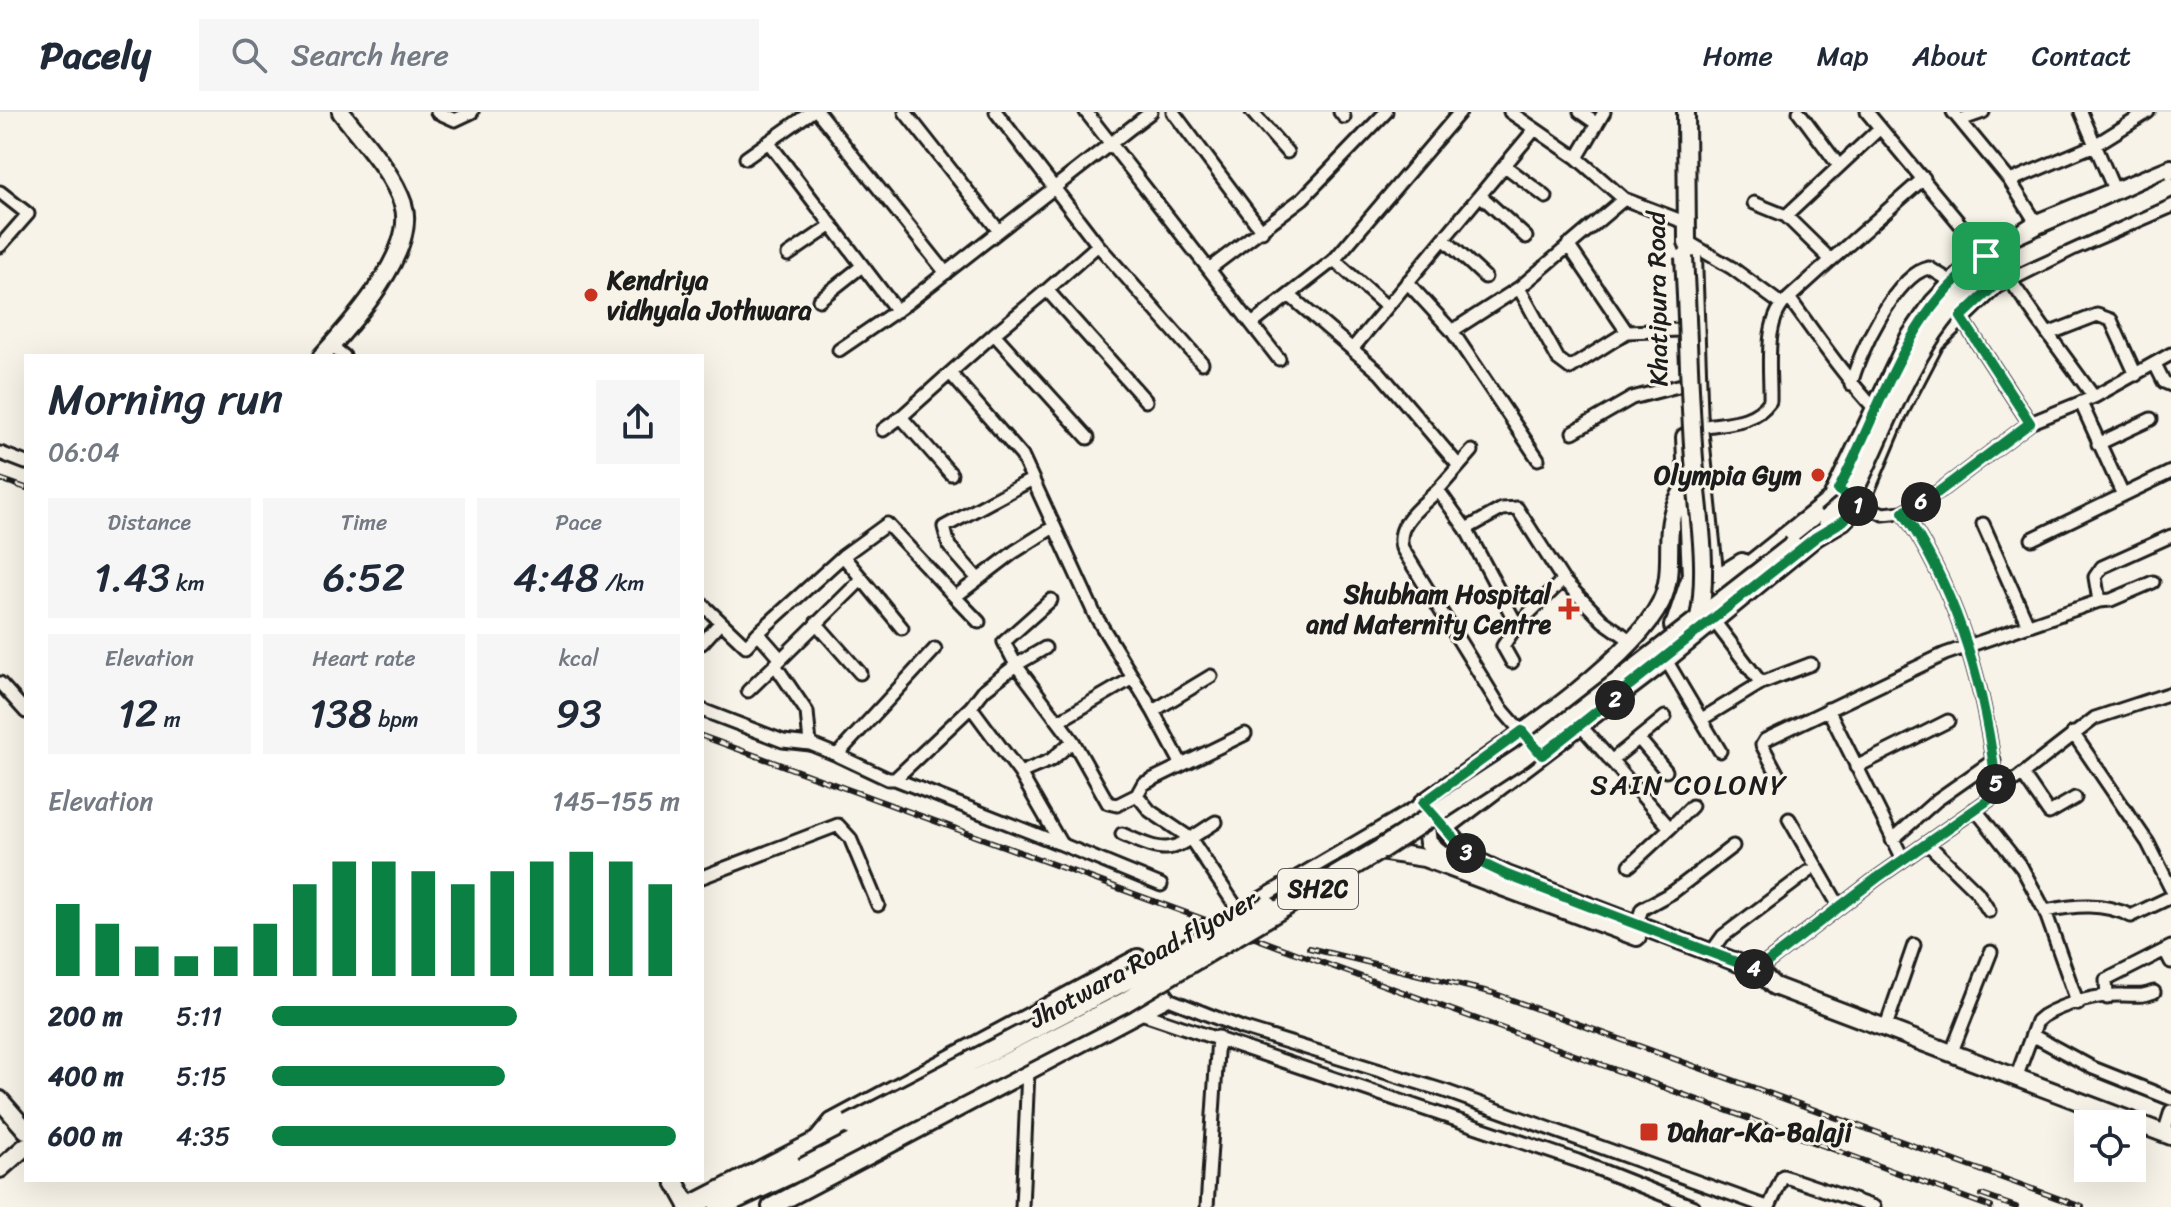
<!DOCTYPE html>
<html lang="en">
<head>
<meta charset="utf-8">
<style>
  :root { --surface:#fff; --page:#f6f6f7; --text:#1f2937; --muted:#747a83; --line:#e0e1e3; --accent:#0b8043 }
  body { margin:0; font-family:Sriracha,sans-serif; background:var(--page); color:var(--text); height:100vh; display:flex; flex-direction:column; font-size:30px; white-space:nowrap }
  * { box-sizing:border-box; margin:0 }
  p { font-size:26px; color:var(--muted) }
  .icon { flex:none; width:44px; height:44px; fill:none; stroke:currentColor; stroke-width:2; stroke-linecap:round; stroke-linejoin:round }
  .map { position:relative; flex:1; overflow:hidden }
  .sheet { position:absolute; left:24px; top:242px; width:680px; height:828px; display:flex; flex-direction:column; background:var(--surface); border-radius:0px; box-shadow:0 8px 32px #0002 }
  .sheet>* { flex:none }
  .fabs { position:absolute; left:2074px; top:998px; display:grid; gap:16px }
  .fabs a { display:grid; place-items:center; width:72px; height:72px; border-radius:0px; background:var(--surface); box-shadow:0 8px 32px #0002; font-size:40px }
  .pin { position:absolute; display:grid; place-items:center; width:68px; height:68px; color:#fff; margin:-34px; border-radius:16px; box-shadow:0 4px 12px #0006 }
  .km { position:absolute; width:40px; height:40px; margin:-20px; border-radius:50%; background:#222; color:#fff; font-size:22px; line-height:40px; text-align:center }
  .round { display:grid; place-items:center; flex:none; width:84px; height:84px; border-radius:0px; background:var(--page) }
  .summary { display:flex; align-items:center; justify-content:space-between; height:136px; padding:0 24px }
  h1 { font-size:44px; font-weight:600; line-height:60px }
  .stats { display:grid; grid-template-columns:repeat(3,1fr); gap:12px; height:136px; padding:8px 24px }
  .stats div { display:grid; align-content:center; border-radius:0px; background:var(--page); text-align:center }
  .stats b { font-size:40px; font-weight:600 }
  .stats small { font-size:22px; font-weight:400 }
  .stats p { font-size:22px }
  .chart { height:224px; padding:16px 24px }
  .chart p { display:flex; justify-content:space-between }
  .chart svg { width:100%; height:144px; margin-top:8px; stroke:var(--accent); stroke-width:6 }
  ul { padding:0 24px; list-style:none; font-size:26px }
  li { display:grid; grid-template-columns:128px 96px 1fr; align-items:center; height:60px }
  li i { height:20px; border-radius:10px; background:var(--accent) }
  header { display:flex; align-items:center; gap:48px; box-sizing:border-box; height:112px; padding:0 40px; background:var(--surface); border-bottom:2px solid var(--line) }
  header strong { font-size:38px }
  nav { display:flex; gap:44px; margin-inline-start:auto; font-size:28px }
  .search { width:560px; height:72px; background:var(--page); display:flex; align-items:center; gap:20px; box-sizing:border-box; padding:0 28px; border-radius:0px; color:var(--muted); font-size:30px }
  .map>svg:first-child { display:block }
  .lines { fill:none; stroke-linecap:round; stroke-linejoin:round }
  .street-casing { stroke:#1c1c1c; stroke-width:17 }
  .secondary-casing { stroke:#1c1c1c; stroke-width:22 }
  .primary-casing { stroke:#1c1c1c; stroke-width:24 }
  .street { stroke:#f7f3e8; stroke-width:11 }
  .secondary { stroke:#f7f3e8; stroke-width:16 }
  .primary { stroke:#f7f3e8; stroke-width:18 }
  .rail-casing { stroke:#1c1c1c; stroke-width:6 }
  .rail { stroke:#f7f3e8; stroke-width:3; stroke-dasharray:9; stroke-linecap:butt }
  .secondary-bridge-casing { stroke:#1c1c1c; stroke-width:22; stroke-linecap:butt }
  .primary-bridge-casing { stroke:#1c1c1c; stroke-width:24; stroke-linecap:butt }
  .secondary-bridge { stroke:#f7f3e8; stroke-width:16 }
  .primary-bridge { stroke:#f7f3e8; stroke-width:18 }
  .route-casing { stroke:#fff; stroke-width:16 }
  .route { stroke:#0b8043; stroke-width:10 }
  .poi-dot { fill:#c8321e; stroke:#f7f3e8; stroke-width:3 }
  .labels { text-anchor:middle; stroke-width:6; stroke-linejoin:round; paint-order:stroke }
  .shield { fill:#f7f3e8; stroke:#5e5c59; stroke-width:2 }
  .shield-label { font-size:24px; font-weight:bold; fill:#1c1c1c }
  .poi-label { font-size:26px; font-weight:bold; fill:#1c1c1c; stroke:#f7f3e8; text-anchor:start }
  .street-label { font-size:26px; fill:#1c1c1c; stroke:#f7f3e8 }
  .neighbourhood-label { font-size:28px; letter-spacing:2px; fill:#1c1c1c; stroke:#f7f3e8 }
</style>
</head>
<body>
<header>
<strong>Pacely</strong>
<div class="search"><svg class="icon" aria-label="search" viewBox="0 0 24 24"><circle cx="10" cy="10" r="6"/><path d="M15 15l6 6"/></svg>Search here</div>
<nav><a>Home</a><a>Map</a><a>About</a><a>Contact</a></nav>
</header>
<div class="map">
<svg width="2171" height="1095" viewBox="0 0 2171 1095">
  <rect width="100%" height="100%" fill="#f7f3e8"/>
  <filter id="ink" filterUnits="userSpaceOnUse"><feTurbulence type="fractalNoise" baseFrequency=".0125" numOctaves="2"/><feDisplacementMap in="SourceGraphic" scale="16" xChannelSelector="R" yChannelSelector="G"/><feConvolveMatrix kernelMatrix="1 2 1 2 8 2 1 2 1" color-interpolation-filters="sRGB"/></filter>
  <g filter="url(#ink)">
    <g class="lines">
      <defs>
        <path id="street" d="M437,0L455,8L472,0
          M818,0L946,161
          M905,0L999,119
          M996,0L1098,133L1202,251
          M1086,0L1279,247
          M1173,0L1262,119
          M1252,0L1287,40
          M1340,0L1344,5
          M1510,0L1535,17
          M1580,0L1597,12
          M1799,0L1839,54
          M1867,0L1989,147
          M1953,0L2010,69L2037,112
          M2081,0L2116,82
          M1960,8L1983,0
          M1880,16L1786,104L1831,148L1924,66
          M769,31L897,199
          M746,46L811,0
          M1577,46L1604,0
          M1505,54L1546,85
          M2010,69L2095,33L2148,0
          M0,80L28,102L0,134
          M1480,83L1526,125
          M1754,91L1786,104
          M1444,127L1485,165
          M1688,130L1732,156L1781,192
          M1568,133L1627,220
          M788,143L832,113
          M1334,148L1460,0
          M1831,148L1789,186C1817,224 1842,262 1875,297
          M1209,157L1303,86L1386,0
          M2005,161L2048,222L2097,203L2111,208L2136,263
          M1407,170L1452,219L1538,347
          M1519,176L1558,247L1570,256L1627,220L1680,218
          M1047,178L1098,133
          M819,188L862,154
          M1387,195L1334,148L1289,183L1380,261L1459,354
          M1961,205L2030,311
          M1252,212L1289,183
          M1452,219L1519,176L1624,87L1679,108L1689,107
          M994,222L1047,178L1146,289
          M331,234L344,244
          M1353,236L1535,17L1577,46L1624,87
          M839,238L902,195L1151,0
          M2155,252L2164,270L2171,273
          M950,261L994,222L1088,326
          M1851,273C1858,242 1897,161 1929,156L1954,171
          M2094,285L2171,242
          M2081,291L2122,381
          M1699,315C1725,310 1753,313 1770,289C1771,259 1762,207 1789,186
          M883,318L901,305
          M1573,320L1632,286L1682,273
          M2098,332L2151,307
          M1472,339L1438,378L1466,417L1502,397L1517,396L1563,468L1603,509L1633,530
          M0,341L26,351
          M951,362L901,305L950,261L1022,344L1095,503L1153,599
          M1438,378C1422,394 1395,411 1402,436L1500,595L1538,639
          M1903,400L1937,381L2030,311L2094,285L2048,222
          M1983,412L2028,513
          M1466,417L1517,513L1503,534L1512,550
          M2032,427L2171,360
          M862,467L843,444L887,412L955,485
          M978,467L949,434L944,415L1031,368
          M2099,489L2111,488L2153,470
          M702,492L746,534L758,521
          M1714,509L1761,571L1811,552
          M979,510L955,485L1014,440L1052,416
          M816,511L860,561
          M1517,513L1563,468
          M702,531L721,510
          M1045,536L1016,553L1004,530L1051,488
          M935,537L837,643L888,667H895L971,595L984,578L1016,553L1073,629
          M780,546L758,521L843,444
          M1666,548L1720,639
          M0,571L26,600
          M748,579L775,553
          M971,595L1020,661L1061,732L1161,773
          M1828,597L1903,747
          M702,598L783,629L810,632
          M1702,607L1761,571
          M1059,609L1131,567
          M1581,614L1670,716L1630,753
          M2073,621L2148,731L2171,777
          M1245,622L1143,672L1137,683L1150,699L1190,726L1239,799L1423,691
          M1639,627L1666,659
          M837,643L810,632L807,600L775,553L862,467L902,516
          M1611,649L1665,605
          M1182,653L1153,599L1211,564
          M1856,655L1948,609
          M1020,661L1051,648L1073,629L1108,691L1117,693L1137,683
          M1778,663L1762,633L1765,628L1945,542L2099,489L2095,465L2102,455L2171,424
          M2023,663L2049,701L2075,686
          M895,667L1058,731
          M1997,682L2095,606L2171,581
          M1975,697L2022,756L2045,799C2075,793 2103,790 2131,804L2171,785
          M1789,707L1839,794
          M1670,716L1692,694
          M1122,722C1172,745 1170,739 1216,710
          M1892,728L1937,688L1994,648
          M1927,731L1977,780L1989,799
          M702,765L838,713L850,726L878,793
          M2045,799L2078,892
          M1636,813L1642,797L1673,780L1733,734
          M2165,838L2171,850
          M1710,842L1723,824L1808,760
          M1757,858L1877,766L1997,682C1987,583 1959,482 1903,400L1883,402L1855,389
          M1166,886L1242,916L1445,979L1767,1095
          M2107,886L2106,868L2171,835
          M1138,900L1578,1049L1694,1095
          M1885,917L1914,833
          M2032,923L2093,956L2171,987
          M1951,942L1991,840
          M2016,966L2037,909L2043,904C2063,892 2099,882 2123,883C2136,883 2141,885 2154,880
          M2164,1021L2171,999
          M1022,1095L1028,959
          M1207,1095L1218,925
          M1769,1095L1783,1064L1874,1095"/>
        <path id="secondary" d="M1686,0L1687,130L1693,145L1699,315L1714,459L1721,463L1742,450
          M322,244C352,211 418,138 403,92C392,59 362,28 341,0
          M1687,372C1683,379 1678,386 1675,394C1663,424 1676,459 1661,490C1629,555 1485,646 1423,691L1471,746L1507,763L1757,858L1774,874L2171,1024
          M1674,514L1691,464L1685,325
          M1425,707L1428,731L1455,753
          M1445,716L1666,548L1816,425L1843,409L1860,392L1898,302L1935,231L1995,173L2071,135L2171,92
          M1378,739L1424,746L1637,825
          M0,988L26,1018
          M0,1057L26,1034
          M674,1068L689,1095
          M771,1095L1166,886L1138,846L832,1010L818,1027"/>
        <path id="primary" d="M1674,514L1832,388L1910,226L1934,191L1967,157L2037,112L2171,57
          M689,1095L849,1013
          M719,1095L803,1056"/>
      </defs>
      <use href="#street" class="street-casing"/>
      <use href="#secondary" class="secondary-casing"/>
      <use href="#primary" class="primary-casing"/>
      <use href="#street" class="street"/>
      <use href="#secondary" class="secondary"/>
      <use href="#primary" class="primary"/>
      <defs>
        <path id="rail" d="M0,367L26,376
          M702,624L1991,1095
          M1309,836L1493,881L2082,1095
          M1982,1083L2016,1095"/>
      </defs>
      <use href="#rail" class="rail-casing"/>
      <use href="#rail" class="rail"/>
      <defs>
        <path id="secondary-bridge" d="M1684,145C1688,212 1689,280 1694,347C1698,401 1709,453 1699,506"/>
        <path id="primary-bridge" d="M1827,407L1849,388C1892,304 1916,211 1997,154L2171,75
          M849,1013L1268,794
          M803,1056L1125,890L1378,739L1522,645L1793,434"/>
      </defs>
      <use href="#secondary-bridge" class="secondary-bridge-casing"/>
      <use href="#primary-bridge" class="primary-bridge-casing"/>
      <use href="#secondary-bridge" class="secondary-bridge"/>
      <use href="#primary-bridge" class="primary-bridge"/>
    </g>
  </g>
  <g class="lines" filter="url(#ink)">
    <defs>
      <path id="route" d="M1986,144L2010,165L1995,173L1961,205L2030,311L1937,381L1903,400C1959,482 1987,583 1997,682L1877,766L1757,858L1507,763L1471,746L1423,691L1522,619L1542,643L1816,425L1843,409L1860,392L1838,378C1882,296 1905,198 1986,144Z"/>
    </defs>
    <use href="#route" class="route-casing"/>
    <use href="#route" class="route"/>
  </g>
  <g class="poi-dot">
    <circle cx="591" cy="183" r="8"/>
    <circle cx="1818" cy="363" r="8"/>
    <path d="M1565 485h8v8h8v8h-8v8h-8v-8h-8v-8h8z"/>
    <rect x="1639" y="1010" width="20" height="20" rx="4"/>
  </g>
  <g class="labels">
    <rect class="shield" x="1278" y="757" width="80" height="40" rx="6"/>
    <g class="shield-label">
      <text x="1318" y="785">SH2C</text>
    </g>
    <g class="poi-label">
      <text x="607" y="177">Kendriya<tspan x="607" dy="30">vidhyala Jothwara</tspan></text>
      <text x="1802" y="372" text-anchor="end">Olympia Gym</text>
      <text x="1551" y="491" text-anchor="end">Shubham Hospital<tspan x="1551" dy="30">and Maternity Centre</tspan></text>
      <text x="1667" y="1029">Dahar-Ka-Balaji</text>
    </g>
    <g class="street-label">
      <text transform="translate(1657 187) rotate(-91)" y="9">Khatipura Road</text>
      <text transform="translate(1143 847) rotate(-29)" y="9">Jhotwara Road flyover</text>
    </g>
    <g class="neighbourhood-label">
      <text x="1689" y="682">SAIN COLONY</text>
    </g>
  </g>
</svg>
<div class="fabs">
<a><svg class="icon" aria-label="locate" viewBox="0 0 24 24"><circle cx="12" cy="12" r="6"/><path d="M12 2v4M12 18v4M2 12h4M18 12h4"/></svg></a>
</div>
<div class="pin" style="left:1986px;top:144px;background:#1e9e55"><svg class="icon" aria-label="arrive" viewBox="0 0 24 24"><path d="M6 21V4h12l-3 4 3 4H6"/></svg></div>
<b class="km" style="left:1858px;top:394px">1</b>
<b class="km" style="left:1615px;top:588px">2</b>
<b class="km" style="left:1466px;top:741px">3</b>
<b class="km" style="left:1754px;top:857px">4</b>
<b class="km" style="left:1996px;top:672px">5</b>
<b class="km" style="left:1921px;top:390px">6</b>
<section class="sheet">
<div class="summary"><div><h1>Morning run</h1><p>06:04</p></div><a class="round"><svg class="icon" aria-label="share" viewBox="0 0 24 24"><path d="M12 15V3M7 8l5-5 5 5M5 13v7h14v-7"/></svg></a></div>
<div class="stats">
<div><p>Distance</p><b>1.43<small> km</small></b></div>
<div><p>Time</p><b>6:52</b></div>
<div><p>Pace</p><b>4:48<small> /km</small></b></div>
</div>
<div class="stats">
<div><p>Elevation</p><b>12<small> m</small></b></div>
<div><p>Heart rate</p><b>138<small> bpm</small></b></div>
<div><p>kcal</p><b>93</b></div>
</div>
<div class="chart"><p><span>Elevation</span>145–155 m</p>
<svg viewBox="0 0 160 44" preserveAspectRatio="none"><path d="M5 44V22M15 44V28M25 44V35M35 44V38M45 44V35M55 44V28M65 44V16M75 44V9M85 44V9M95 44V12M105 44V16M115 44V12M125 44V9M135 44V6M145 44V9M155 44V16"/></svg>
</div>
<ul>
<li><b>200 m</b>5:11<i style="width:60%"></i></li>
<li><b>400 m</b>5:15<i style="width:57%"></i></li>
<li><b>600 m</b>4:35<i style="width:99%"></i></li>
</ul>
</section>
</div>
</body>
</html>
